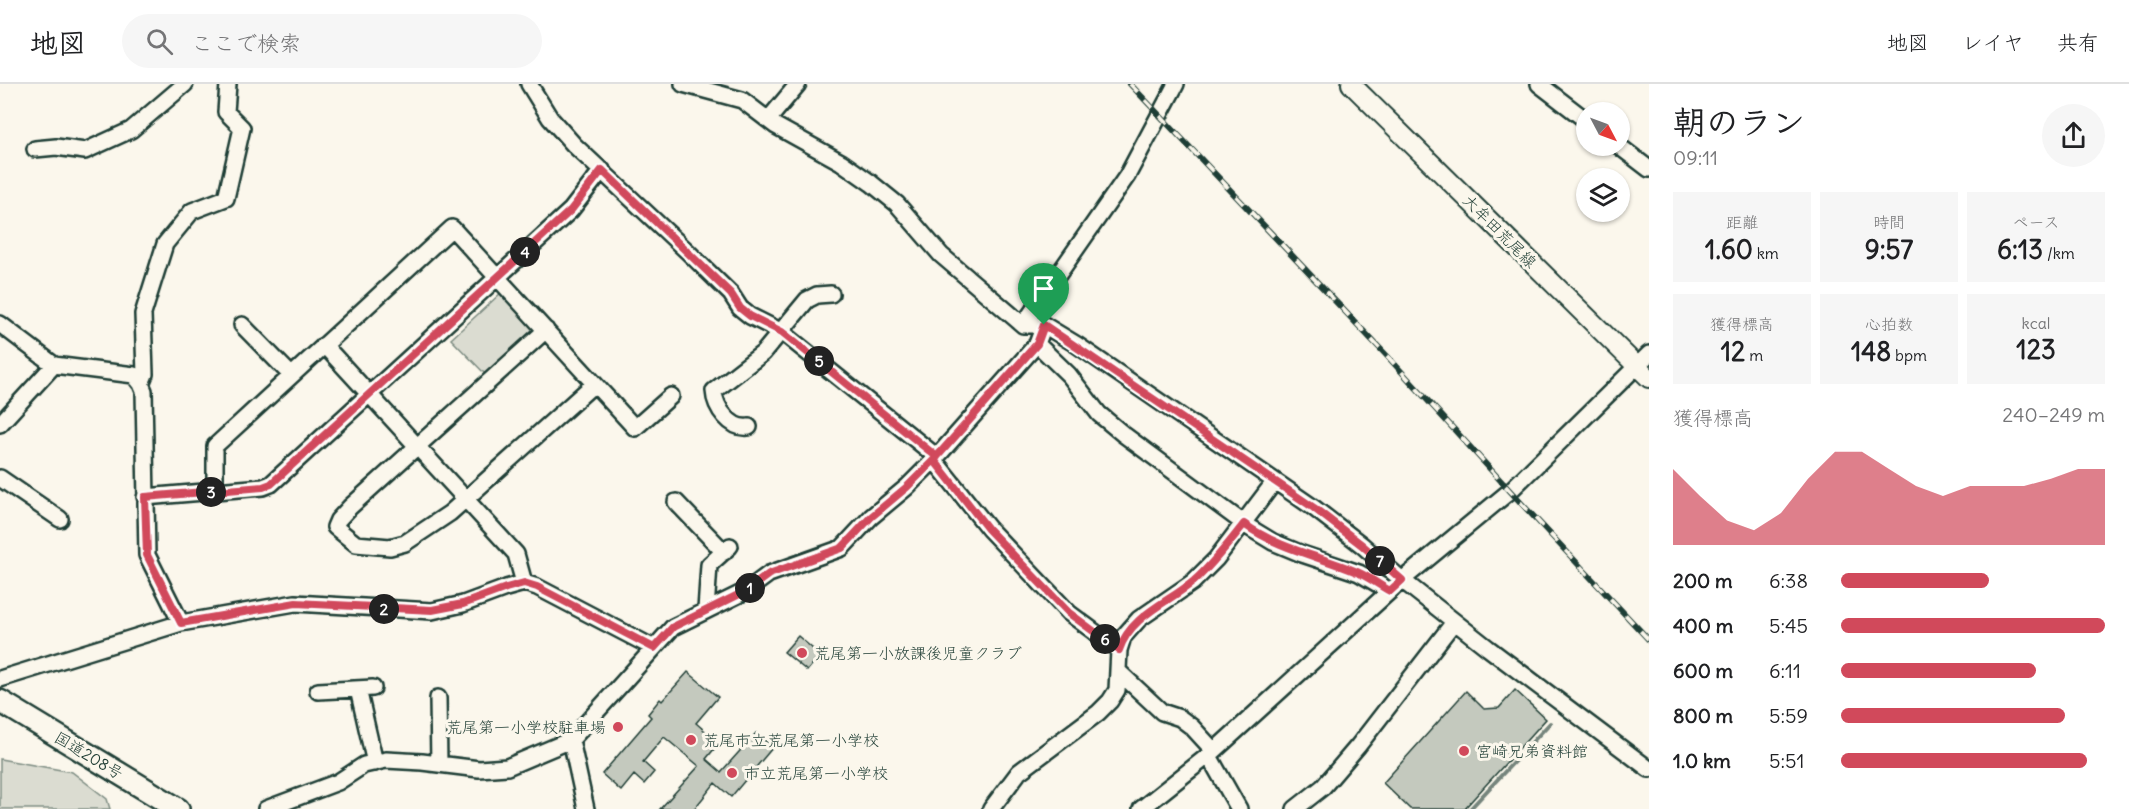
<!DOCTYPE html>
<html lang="ja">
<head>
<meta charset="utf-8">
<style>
  :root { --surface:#fff; --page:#f6f6f6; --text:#202124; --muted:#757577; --line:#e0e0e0; --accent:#d1495b }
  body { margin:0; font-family:Delius,"Klee One",sans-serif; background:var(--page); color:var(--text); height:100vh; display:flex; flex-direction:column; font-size:22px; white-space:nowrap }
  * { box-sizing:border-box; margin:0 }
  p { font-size:20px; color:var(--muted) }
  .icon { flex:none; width:33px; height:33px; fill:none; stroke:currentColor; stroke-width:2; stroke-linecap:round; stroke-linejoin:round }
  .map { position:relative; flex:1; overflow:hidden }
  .side { display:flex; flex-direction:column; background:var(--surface); width:480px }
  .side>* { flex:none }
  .needle { width:39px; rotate:131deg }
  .buttons { position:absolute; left:1576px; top:18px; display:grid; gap:12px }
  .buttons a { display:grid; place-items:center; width:54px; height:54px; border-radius:50%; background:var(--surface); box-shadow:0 2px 4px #0004; font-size:30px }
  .pin { position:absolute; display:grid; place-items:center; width:51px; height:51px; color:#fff; margin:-62px -26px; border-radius:50% 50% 50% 0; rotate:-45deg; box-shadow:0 0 6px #0007 }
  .pin .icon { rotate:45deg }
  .km { position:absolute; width:30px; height:30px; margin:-15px; border-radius:50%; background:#222; color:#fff; font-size:16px; line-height:30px; text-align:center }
  .round { display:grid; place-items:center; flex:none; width:63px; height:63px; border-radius:32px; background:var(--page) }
  .overview { display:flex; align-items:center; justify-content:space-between; height:102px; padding:0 24px }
  h1 { font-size:33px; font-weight:800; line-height:45px }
  .figures { display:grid; grid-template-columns:repeat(3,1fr); gap:9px; height:102px; padding:6px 24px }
  .figures div { display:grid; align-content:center; border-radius:0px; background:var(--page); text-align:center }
  .figures b { font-size:26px; font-weight:800 }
  .figures small { font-size:16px; font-weight:400 }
  .figures p { font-size:16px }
  .chart { height:168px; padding:12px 24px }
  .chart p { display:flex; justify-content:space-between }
  .chart svg { width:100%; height:108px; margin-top:6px; fill:var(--accent); opacity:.7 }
  ul { padding:0 24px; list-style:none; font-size:20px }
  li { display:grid; grid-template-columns:96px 72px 1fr; align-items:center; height:45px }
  li i { height:15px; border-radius:8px; background:var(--accent) }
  header { display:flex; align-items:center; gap:36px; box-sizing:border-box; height:84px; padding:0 30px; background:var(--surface); border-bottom:2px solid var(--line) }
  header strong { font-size:28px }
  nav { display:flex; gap:33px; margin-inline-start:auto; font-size:21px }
  .search { width:420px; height:54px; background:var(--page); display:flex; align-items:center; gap:15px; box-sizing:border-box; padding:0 21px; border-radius:33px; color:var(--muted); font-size:22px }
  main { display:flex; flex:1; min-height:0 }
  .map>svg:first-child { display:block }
  .green { fill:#dbdcd1; stroke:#7d8c82; stroke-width:1.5 }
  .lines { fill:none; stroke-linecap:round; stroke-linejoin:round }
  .stream { stroke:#74847b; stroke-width:4 }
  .building { fill:#c4c9be; stroke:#1f3d34; stroke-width:1.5 }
  .minor-casing { stroke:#1f3d34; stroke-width:20 }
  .major-casing { stroke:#1f3d34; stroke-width:22 }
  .highway-casing { stroke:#1f3d34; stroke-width:26 }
  .minor { stroke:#fbf7ec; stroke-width:15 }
  .major { stroke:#fbf7ec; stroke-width:18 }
  .highway { stroke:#fbf7ec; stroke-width:21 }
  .rail-casing { stroke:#1f3d34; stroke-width:6 }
  .rail { stroke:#fbf7ec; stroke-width:4; stroke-dasharray:11; stroke-linecap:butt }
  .route-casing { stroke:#fff; stroke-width:12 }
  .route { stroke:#d1495b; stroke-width:8 }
  .poi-dot { fill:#d1495b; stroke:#fbf7ec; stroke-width:2 }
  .labels { text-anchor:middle; stroke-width:6; stroke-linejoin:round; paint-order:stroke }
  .street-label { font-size:16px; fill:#1f3d34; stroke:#fbf7ec }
  .poi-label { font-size:16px; fill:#1f3d34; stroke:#fbf7ec; text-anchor:start }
</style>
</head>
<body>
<header>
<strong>地図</strong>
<div class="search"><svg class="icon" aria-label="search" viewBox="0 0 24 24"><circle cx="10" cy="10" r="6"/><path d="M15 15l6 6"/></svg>ここで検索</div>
<nav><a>地図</a><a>レイヤ</a><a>共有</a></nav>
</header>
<main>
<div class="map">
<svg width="1649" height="725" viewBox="0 0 1649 725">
  <rect width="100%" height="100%" fill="#fbf7ec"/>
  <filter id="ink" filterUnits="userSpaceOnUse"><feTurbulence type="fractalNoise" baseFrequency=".0167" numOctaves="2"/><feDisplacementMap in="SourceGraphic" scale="12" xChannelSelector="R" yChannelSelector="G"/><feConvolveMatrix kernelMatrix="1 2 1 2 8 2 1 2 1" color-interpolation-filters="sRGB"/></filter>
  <g filter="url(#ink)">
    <path class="green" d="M502,208L536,244L486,291L451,255Z
      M0,675L72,688L107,715L110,725H0Z"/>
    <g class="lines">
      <path class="stream" d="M1470,725L1550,639"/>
    </g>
    <path class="building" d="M798,552L820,571L807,587L784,568Z
      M688,588L718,613L696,639L719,659L706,675L721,688L756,649L773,663L731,713L715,699L694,725H660L699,682L664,653L643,678L654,688L644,700L634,691L621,707L602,690L651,633L648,630L660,615L662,617Z
      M1515,606L1546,635L1464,725H1410L1383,699L1466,607L1484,625L1499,624Z"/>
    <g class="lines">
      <defs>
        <path id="minor" d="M529,0L550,34L574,61L687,167L731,210L740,224L750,232L782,248L937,373
          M683,0L742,16L776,42L841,78L871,99L897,120L941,171L1023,241H1044L1077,261L1314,424L1362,461L1402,496L1488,564L1649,685
          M1539,0L1587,37
          M768,36L798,0
          M1619,62L1649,85
          M35,65L56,63L85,67L131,46L185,0
          M0,240L54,281
          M242,241L291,291
          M1023,241L1127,92L1176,0
          M546,246L350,423L338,436L335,443L356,460L390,463L405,459L450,429L594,300
          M1037,260L1069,291L1099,330L1123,350L1250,444L1273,458L1302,470L1359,489L1390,507
          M324,261L516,470L524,499
          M141,300L145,290L143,230L165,160L192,127L226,114L242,44L226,28L228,0
          M0,340L54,281L134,291L141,300L144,307L147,471L181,539
          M749,343C731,346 715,324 714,307L763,269L807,216L817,211L831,210
          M934,376L989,445L1069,529L1119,566
          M0,394L60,435
          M215,407V362L452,144L635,344L671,312
          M145,413L263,403L271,400L571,126L602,86
          M676,418L724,468
          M706,526L709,481L730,462
          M1118,587L1162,628L1180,634L1192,643L1214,667
          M0,595L181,539L295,519L432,527L463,520L506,504L524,499L537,503L654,564
          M358,605L375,679
          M318,607L373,604
          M438,614L439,680
          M571,656L586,725
          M1209,672L1239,725
          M266,725L338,698L364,681L386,676L422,678L479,685L507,683L571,656L673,543L746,507L769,490L842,464L871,433L907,403L934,376L1037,260L1044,241
          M991,725L1019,688L1098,629L1110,617L1117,606L1119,566L1123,553L1139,535L1193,498L1216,475L1275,397
          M1141,725L1214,667L1402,496L1510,407L1649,270
          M1295,725L1323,703L1358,662L1454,538"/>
        <path id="major" d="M1351,0L1649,294"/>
        <path id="highway" d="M0,617L178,725"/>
      </defs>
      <use href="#minor" class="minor-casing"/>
      <use href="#major" class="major-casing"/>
      <use href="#highway" class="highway-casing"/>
      <use href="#minor" class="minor"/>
      <use href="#major" class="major"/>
      <use href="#highway" class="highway"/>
      <defs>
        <path id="rail" d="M1130,0L1389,274L1522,420L1649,556"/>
      </defs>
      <use href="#rail" class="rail-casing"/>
      <use href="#rail" class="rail"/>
    </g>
  </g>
  <g class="lines" filter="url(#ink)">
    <defs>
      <path id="route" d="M1044,241L1037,260L934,376L907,403L871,433L842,464L769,490L746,507L673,543L654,564L537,503L524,499L506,504L463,520L432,526L296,519L181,539L147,471L145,413L263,403L271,400L571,126L602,86L731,210L740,224L750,232L782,248L937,373L934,376L988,445L1069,529L1119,566C1131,531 1168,519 1194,497C1213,480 1228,460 1244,440C1279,465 1319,472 1357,488C1369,493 1379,501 1390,507L1402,496L1362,461L1314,424L1044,241"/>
    </defs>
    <use href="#route" class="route-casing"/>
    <use href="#route" class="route"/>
  </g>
  <g class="poi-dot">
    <circle cx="802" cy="569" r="6"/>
    <circle cx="618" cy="643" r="6"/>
    <circle cx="691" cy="656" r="6"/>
    <circle cx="1464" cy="667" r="6"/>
    <circle cx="732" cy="689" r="6"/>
  </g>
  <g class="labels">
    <g class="street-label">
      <text transform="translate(1500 147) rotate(45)" y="6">大牟田荒尾線</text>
      <text transform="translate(89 671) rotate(31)" y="6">国道208号</text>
    </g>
    <g class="poi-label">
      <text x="814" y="575">荒尾第一小放課後児童クラブ</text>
      <text x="606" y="649" text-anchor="end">荒尾第一小学校駐車場</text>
      <text x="703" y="662">荒尾市立荒尾第一小学校</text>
      <text x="1476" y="673">宮崎兄弟資料館</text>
      <text x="744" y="695">市立荒尾第一小学校</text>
    </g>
  </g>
</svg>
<div class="buttons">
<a><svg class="needle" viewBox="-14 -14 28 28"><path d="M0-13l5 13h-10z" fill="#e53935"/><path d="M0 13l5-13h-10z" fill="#757577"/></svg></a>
<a><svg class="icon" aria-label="layers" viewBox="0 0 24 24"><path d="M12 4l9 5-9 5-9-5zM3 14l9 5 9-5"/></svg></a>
</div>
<div class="pin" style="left:1044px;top:241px;background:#1e9e55"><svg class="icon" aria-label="arrive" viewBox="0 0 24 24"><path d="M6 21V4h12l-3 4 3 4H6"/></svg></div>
<b class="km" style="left:750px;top:504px">1</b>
<b class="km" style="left:384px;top:525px">2</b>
<b class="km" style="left:211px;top:408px">3</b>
<b class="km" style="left:525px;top:168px">4</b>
<b class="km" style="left:819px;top:277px">5</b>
<b class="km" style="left:1105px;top:555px">6</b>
<b class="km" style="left:1380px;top:477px">7</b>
</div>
<section class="side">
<div class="overview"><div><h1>朝のラン</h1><p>09:11</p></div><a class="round"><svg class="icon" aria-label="share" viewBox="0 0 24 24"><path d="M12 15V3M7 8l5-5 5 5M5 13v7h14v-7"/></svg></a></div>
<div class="figures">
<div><p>距離</p><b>1.60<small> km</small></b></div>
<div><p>時間</p><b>9:57</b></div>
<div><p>ペース</p><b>6:13<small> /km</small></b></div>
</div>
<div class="figures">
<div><p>獲得標高</p><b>12<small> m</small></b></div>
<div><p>心拍数</p><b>148<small> bpm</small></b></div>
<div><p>kcal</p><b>123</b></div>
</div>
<div class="chart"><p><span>獲得標高</span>240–249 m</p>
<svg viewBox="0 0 160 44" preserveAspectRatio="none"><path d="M0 44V13L10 24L20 34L30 38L40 31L50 17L60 6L70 6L80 13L90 20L100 24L110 20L120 20L130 20L140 17L150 13L160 13V44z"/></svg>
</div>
<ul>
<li><b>200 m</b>6:38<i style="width:56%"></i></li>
<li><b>400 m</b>5:45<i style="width:100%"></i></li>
<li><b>600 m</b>6:11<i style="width:74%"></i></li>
<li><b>800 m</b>5:59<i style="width:85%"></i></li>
<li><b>1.0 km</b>5:51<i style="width:93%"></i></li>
</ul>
</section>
</main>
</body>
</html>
